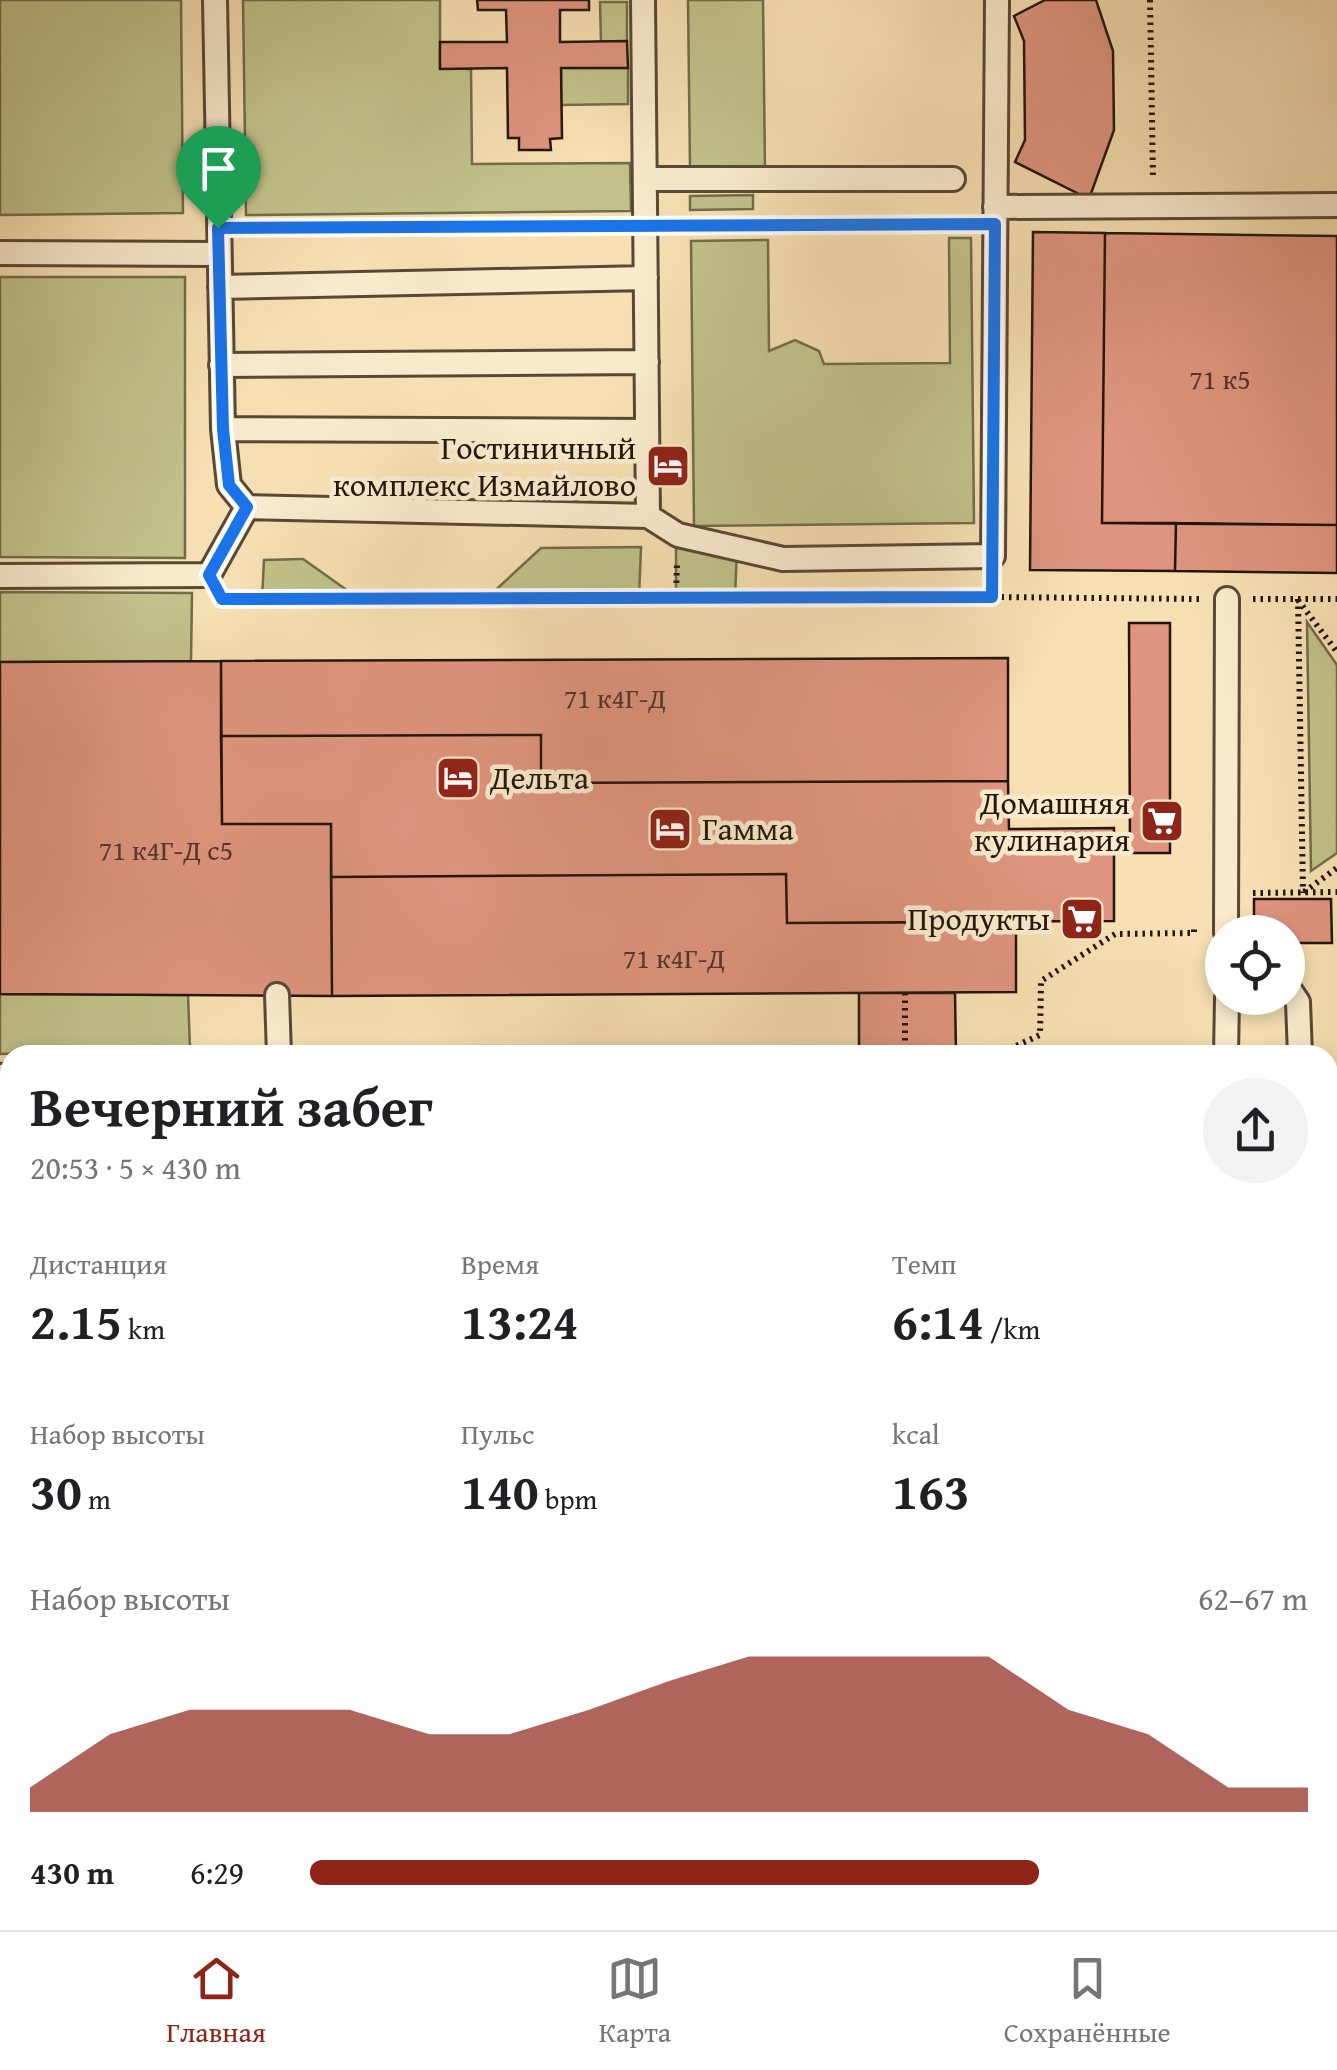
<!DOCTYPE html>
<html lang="ru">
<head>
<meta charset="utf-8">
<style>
  :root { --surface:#fff; --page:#f2f2f2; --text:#202124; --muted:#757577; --line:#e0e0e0; --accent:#8f2418 }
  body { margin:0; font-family:"Gentium Book Plus",serif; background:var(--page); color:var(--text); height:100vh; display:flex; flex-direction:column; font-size:38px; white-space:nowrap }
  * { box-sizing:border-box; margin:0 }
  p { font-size:32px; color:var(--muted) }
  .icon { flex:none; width:55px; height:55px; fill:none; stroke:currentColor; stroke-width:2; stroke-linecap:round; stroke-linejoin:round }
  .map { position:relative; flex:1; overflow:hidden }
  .side { position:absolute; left:0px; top:1045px; width:1338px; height:885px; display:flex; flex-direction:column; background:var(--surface); border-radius:30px 30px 0 0; box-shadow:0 5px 15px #0003 }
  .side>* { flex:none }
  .buttons { position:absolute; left:1205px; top:915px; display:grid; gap:20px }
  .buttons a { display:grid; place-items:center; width:100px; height:100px; border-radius:50%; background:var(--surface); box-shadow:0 5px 15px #0003; font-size:50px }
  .pin { position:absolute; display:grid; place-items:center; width:85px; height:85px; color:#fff; margin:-102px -42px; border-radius:50% 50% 50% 0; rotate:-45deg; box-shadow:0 0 10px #0007 }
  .pin .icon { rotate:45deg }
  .round { display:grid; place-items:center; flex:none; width:105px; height:105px; border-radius:52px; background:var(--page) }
  .headline { display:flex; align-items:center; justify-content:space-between; height:170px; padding:0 30px }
  h1 { font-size:55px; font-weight:700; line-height:75px }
  .figures { display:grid; grid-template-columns:repeat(3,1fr); gap:15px; height:170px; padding:10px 30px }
  .figures div { display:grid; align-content:center }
  .figures b { font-size:50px; font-weight:700 }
  .figures small { font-size:28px; font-weight:400 }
  .figures p { font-size:28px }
  .chart { height:280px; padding:20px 30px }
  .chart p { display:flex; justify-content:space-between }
  .chart svg { width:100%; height:180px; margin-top:10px; fill:var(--accent); opacity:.7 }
  ul { padding:0 30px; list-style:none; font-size:32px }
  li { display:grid; grid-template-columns:160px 120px 1fr; align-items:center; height:75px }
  li i { height:25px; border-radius:12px; background:var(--accent) }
  .tab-bar { display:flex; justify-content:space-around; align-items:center; height:140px; border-top:2px solid var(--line); background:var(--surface); font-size:28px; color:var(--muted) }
  .tab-bar a { display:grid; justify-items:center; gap:5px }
  .tab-bar .selected { color:var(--accent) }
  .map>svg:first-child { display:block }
  .green { fill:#c1c189; stroke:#726c4a; stroke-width:2.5 }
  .building { fill:#de947e; stroke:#24160c; stroke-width:2.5 }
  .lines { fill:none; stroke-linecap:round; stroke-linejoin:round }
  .service-casing { stroke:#584836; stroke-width:28 }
  .tertiary-casing { stroke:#584836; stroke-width:60 }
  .primary-casing { stroke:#24160c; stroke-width:60 }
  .path { stroke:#24160c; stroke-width:6; stroke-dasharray:2.5 5; stroke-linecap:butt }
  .service { stroke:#f9eacd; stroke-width:22 }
  .tertiary { stroke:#f9eacd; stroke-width:55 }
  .primary { stroke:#ebc079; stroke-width:55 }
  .route-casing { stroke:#fff; stroke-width:20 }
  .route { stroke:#1a73e8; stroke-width:12 }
  .labels { text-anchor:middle; stroke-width:9; stroke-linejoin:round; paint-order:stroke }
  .number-label { font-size:28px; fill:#523628 }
  .poi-label { font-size:32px; fill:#24160c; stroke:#f9eacd; text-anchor:end }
</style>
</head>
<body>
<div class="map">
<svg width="1337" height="1930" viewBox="0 0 1337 1930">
  <rect width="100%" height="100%" fill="#f6dfb2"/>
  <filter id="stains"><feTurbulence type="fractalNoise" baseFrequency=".002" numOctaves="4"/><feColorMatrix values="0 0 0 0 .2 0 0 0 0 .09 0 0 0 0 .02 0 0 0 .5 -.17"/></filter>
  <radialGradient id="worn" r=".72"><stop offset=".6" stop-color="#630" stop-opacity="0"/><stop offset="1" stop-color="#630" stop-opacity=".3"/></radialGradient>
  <path class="green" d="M0,0H181L183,213L0,215Z
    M243,0H440V68L471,69L472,164L630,163L631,211L246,215Z
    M688,0H763L765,168H690Z
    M600,2H627V41L601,42Z
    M561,68H628V104L561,105Z
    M753,195V209L690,210V196Z
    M949,238H971L974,523L694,526L691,241L768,240L769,351L795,340L819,351L824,364L950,363Z
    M0,277H185V558L0,557Z
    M641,547L639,598H487L541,548Z
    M676,547L737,548L735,598H676Z
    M302,559H303L358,598L262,599L264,560Z
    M0,592L192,593L191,661L0,662Z
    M1307,622L1337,665V853L1311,871Z
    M0,994L188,995L190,1048L0,1054Z
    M10,1186V1439H0V1197Z
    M1337,1654V1748H1328V1655Z
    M0,1662H10V1717H0Z"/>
  <path class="building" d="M477,0H589V10H560V42L627,41L628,68H561L562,138L550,139L551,150H519V138H508L507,68L440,69V42H507L506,10H478Z
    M1045,0H1096L1113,51L1114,130L1089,199L1015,162L1025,140L1024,41L1014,16Z
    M1033,232L1105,233L1102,523H1176L1175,571L1030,570Z
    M1105,233L1337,236V525L1102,523Z
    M1176,523L1337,525V573L1175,571Z
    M1129,623H1170V853H1130Z
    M1008,658V781L541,783V735L221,736V661Z
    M221,661L222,824H331L332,996L0,994V662Z
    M541,735V783L1008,781L1009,829L1114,828V921L787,923L786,874L331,877V824H222L221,736Z
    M786,874L787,923L1016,922V992L332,996L331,877Z
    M1254,899H1331L1332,943H1288V932H1254Z
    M859,993H955L956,1055H859Z
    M10,1261V1301L6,1294L5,1280Z"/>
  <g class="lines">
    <defs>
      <path id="service" d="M215,0L223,429L229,485L247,507
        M643,0L648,516
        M645,179H953
        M995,207L1337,205
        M0,253L219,254
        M220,287L646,278
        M221,365L647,362
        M223,429L647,431
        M247,507L648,516L678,535L783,559L993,556L997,0
        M0,576L209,575L247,507
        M1226,932L1227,599
        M1288,987L1298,1002L1300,1055
        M277,995L279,1055
        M1226,1055L1227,998
        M0,1076L10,1075
        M0,1162H10
        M1328,1462L1337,1463
        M0,1473H10"/>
      <path id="tertiary" d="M1328,1614H1337
        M0,1624H10"/>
      <path id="primary" d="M0,1750H10
        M1328,1791H1337
        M0,1852L10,1853
        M1328,1897H1337"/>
    </defs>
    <use href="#service" class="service-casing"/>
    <use href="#tertiary" class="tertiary-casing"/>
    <use href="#primary" class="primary-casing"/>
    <path class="path" d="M1150,0L1153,179
      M671,226L969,224
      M246,227L619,226
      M993,583V597L1201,599
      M676,598L677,561
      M224,599L993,597
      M1253,599H1337
      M1298,599L1303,893
      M1298,600L1337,652
      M1304,892L1337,868
      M1253,893L1337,892
      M905,993V1055
      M996,1055L1040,1035L1041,981L1115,934L1194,933V926
      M278,1920L279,1930"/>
    <use href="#service" class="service"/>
    <use href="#tertiary" class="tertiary"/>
    <use href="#primary" class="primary"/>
  </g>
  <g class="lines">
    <defs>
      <path id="route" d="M995,224L992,597L222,599L209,575L247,507L229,485L223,429L218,228Z"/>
    </defs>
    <use href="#route" class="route-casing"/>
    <use href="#route" class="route"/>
  </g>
  <defs>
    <symbol id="hotel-square" viewBox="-11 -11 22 22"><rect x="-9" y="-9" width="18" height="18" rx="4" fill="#8f2418" stroke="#f9eacd"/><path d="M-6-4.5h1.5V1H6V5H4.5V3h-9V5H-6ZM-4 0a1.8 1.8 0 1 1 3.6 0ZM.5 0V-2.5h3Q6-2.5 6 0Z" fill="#fff"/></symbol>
    <symbol id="supermarket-square" viewBox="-11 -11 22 22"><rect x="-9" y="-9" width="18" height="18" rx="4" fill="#8f2418" stroke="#f9eacd"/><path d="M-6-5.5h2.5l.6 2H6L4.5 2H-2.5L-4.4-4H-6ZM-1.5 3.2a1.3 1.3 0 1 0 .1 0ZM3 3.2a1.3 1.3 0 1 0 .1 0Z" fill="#fff"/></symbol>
  </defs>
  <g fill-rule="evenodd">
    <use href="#hotel-square" x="643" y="441" width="50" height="50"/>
    <use href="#hotel-square" x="433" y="753" width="50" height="50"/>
    <use href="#supermarket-square" x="1137" y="796" width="50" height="50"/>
    <use href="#hotel-square" x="645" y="804" width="50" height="50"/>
    <use href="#supermarket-square" x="1057" y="894" width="50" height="50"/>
  </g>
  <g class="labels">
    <g class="number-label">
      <text x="1220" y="389">71 к5</text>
      <text x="615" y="708">71 к4Г-Д</text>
      <text x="166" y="860">71 к4Г-Д с5</text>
      <text x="674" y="968">71 к4Г-Д</text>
    </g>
    <g class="poi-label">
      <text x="636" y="459">Гостиничный<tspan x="636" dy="37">комплекс Измайлово</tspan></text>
      <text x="490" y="789" text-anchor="start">Дельта</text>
      <text x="1130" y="814">Домашняя<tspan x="1130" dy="37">кулинария</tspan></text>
      <text x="702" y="840" text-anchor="start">Гамма</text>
      <text x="1050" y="930">Продукты</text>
    </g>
  </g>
  <rect width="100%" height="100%" filter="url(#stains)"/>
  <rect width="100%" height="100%" fill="url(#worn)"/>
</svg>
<div class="buttons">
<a><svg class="icon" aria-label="locate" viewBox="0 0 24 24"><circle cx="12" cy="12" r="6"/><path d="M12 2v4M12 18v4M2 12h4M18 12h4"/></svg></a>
</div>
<div class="pin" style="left:218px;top:228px;background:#1e9e55"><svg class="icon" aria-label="arrive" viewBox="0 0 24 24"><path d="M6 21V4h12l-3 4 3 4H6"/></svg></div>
<section class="side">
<div class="headline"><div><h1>Вечерний забег</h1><p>20:53 · 5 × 430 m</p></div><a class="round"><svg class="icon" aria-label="share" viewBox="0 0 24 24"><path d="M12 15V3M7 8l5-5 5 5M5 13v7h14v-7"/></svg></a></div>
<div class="figures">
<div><p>Дистанция</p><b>2.15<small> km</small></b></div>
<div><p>Время</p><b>13:24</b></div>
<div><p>Темп</p><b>6:14<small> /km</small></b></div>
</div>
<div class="figures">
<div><p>Набор высоты</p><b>30<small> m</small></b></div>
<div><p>Пульс</p><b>140<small> bpm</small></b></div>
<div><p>kcal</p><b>163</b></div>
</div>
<div class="chart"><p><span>Набор высоты</span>62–67 m</p>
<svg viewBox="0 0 160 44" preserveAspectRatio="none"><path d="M0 44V38L10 25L20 19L30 19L40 19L50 25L60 25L70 19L80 12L90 6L100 6L110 6L120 6L130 19L140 25L150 38L160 38V44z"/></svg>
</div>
<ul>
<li><b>430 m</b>6:29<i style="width:73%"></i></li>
</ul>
</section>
</div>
<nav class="tab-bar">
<a class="selected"><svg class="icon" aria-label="home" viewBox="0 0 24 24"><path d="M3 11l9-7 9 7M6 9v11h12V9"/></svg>Главная</a>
<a><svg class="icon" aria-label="map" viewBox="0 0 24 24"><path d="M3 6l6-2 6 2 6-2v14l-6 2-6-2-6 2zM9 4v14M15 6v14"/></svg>Карта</a>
<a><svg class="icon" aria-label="saved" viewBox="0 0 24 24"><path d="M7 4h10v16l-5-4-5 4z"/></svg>Сохранённые</a>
</nav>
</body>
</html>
